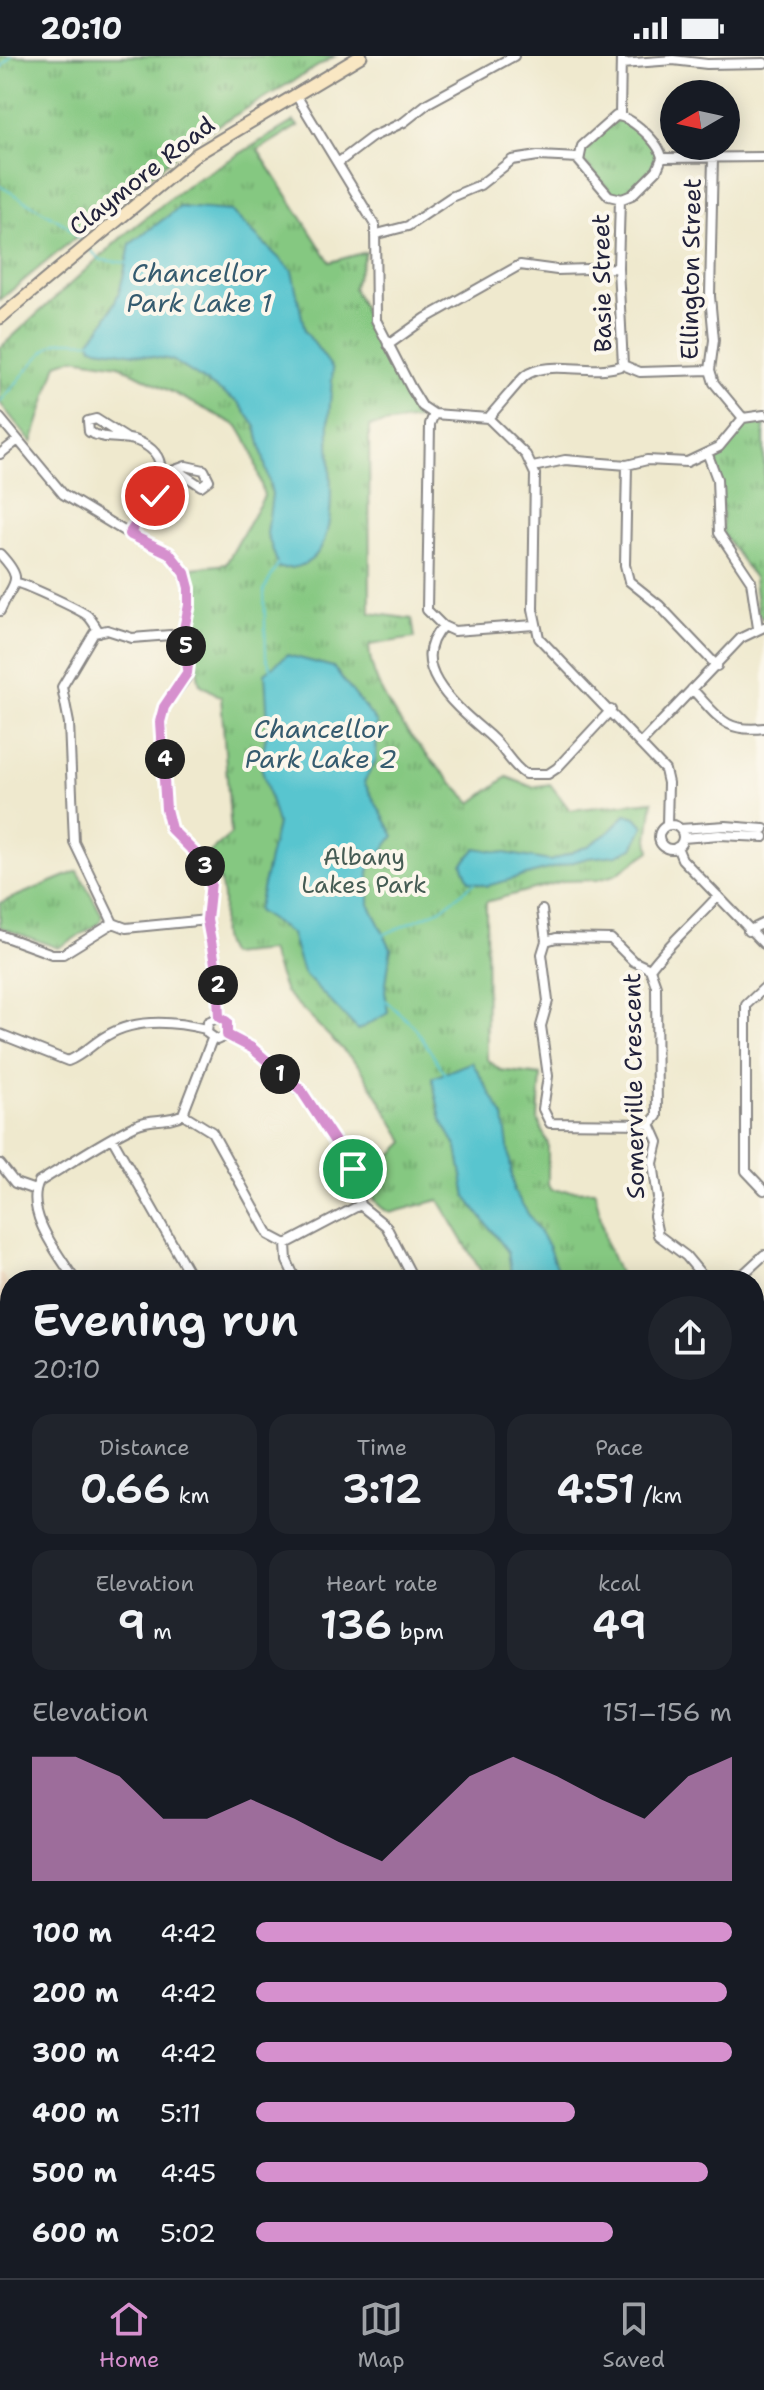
<!DOCTYPE html>
<html lang="en">
<head>
<meta charset="utf-8">
<style>
  :root { --surface:#171b24; --page:#20242c; --text:#f1f3f6; --muted:#9ea1a6; --line:#363941; --accent:#d690ce }
  body { margin:0; font-family:"Shantell Sans",sans-serif; background:var(--page); color:var(--text); height:100vh; display:flex; flex-direction:column; font-size:30px; white-space:nowrap }
  * { box-sizing:border-box; margin:0 }
  p { font-size:26px; color:var(--muted) }
  .icon { flex:none; width:44px; height:44px; fill:none; stroke:currentColor; stroke-width:2; stroke-linecap:round; stroke-linejoin:round }
  .map { position:relative; flex:1; overflow:hidden }
  .drawer { position:absolute; left:0px; top:1214px; width:764px; height:1008px; display:flex; flex-direction:column; background:var(--surface); border-radius:32px 32px 0 0; box-shadow:0 4px 20px #0003 }
  .drawer>* { flex:none }
  .needle { width:52px; rotate:261deg }
  .tools { position:absolute; left:660px; top:24px; display:grid; gap:16px }
  .tools a { display:grid; place-items:center; width:80px; height:80px; border-radius:50%; background:var(--surface); box-shadow:0 4px 20px #0003; font-size:40px }
  .pin { position:absolute; display:grid; place-items:center; width:68px; height:68px; color:#fff; margin:-34px; border:4px solid #fff; border-radius:50%; box-shadow:0 2px 8px #0007 }
  .km { position:absolute; width:40px; height:40px; margin:-20px; border-radius:50%; background:#222; color:#fff; font-size:22px; line-height:40px; text-align:center }
  .round { display:grid; place-items:center; flex:none; width:84px; height:84px; border-radius:42px; background:var(--page) }
  .headline { display:flex; align-items:center; justify-content:space-between; height:136px; padding:0 32px }
  h1 { font-size:44px; font-weight:600; line-height:60px }
  .stats { display:grid; grid-template-columns:repeat(3,1fr); gap:12px; height:136px; padding:8px 32px }
  .stats div { display:grid; align-content:center; border-radius:20px; background:var(--page); text-align:center }
  .stats b { font-size:40px; font-weight:600 }
  .stats small { font-size:22px; font-weight:400 }
  .stats p { font-size:22px }
  .chart { height:224px; padding:16px 32px }
  .chart p { display:flex; justify-content:space-between }
  .chart svg { width:100%; height:144px; margin-top:8px; fill:var(--accent); opacity:.7 }
  ul { padding:0 32px; list-style:none; font-size:26px }
  li { display:grid; grid-template-columns:128px 96px 1fr; align-items:center; height:60px }
  li i { height:20px; border-radius:10px; background:var(--accent) }
  .status { display:flex; justify-content:space-between; align-items:center; height:56px; padding:0 40px; background:var(--surface); direction:ltr }
  .status svg { height:22px; fill:currentColor }
  .dock { display:flex; justify-content:space-around; align-items:center; height:112px; border-top:2px solid var(--line); background:var(--surface); font-size:22px; color:var(--muted) }
  .dock a { display:grid; justify-items:center; gap:4px }
  .dock .current { color:var(--accent) }
  .map>svg:first-child { display:block }
  .built { fill:#eed7bb }
  .grass { fill:url(#grass-tufts); stroke:#54755e; stroke-width:2 }
  .wetland { fill:url(#wetland-marsh); stroke:#54755e; stroke-width:2 }
  .water { fill:#58c5cf; stroke:#3d7485; stroke-width:2 }
  .lines { fill:none; stroke-linecap:round; stroke-linejoin:round }
  .stream { stroke:#58c5cf; stroke-width:2 }
  .street-casing { stroke:#888684; stroke-width:12 }
  .secondary-casing { stroke:#888684; stroke-width:15 }
  .street { stroke:#fff; stroke-width:8 }
  .secondary { stroke:#f9e7c3; stroke-width:11 }
  .route-casing { stroke:#fff; stroke-width:16 }
  .route { stroke:#d690ce; stroke-width:10 }
  .labels { text-anchor:middle; stroke-width:8; stroke-linejoin:round; paint-order:stroke }
  .street-label { font-size:24px; fill:#22223b; stroke:#fbf7ec }
  .park-label { font-size:24px; fill:#455c54; stroke:#fbf7ec }
  .water-label { font-size:26px; font-style:italic; fill:#355b6f; stroke:#fbf7ec }
</style>
</head>
<body>
<div class="status"><b>20:10</b><svg viewBox="0 0 49 12"><path d="M0 12V9h3v3zM5 12V6h3v6zM10 12V3h3v9zM15 12V0h3v12zM26 1h20v11H26zM47 4h2v5h-2z"/></svg></div>
<div class="map">
<svg width="764" height="2222" viewBox="0 0 764 2222">
  <defs>
    <pattern id="grass-tufts" width="24" height="20" patternUnits="userSpaceOnUse" patternTransform="scale(2)"><rect width="24" height="20" fill="#85c881"/><path d="M3 7l-1-3M5 7V3M7 7l1-3M15 17l-1-3M17 17v-4M19 17l1-3" fill="none" stroke="#6ca26b"/></pattern>
    <pattern id="wetland-marsh" width="20" height="14" patternUnits="userSpaceOnUse" patternTransform="scale(2)"><rect width="20" height="14" fill="#85c881"/><path d="M1 5h8M5 5V1M11 12h8M15 12V8" fill="none" stroke="#6ca26b"/></pattern>
  </defs>
  <rect width="100%" height="100%" fill="#fbf7ec"/>
  <filter id="ink" filterUnits="userSpaceOnUse"><feTurbulence type="fractalNoise" baseFrequency=".0125" numOctaves="2"/><feDisplacementMap in="SourceGraphic" scale="16" xChannelSelector="R" yChannelSelector="G"/><feConvolveMatrix kernelMatrix="1 2 1 2 8 2 1 2 1" color-interpolation-filters="sRGB"/></filter>
  <filter id="wash" filterUnits="userSpaceOnUse"><feTurbulence type="fractalNoise" baseFrequency=".006" numOctaves="4" result="noise"/><feDisplacementMap in="SourceGraphic" scale="32" xChannelSelector="R" yChannelSelector="G"/><feGaussianBlur stdDeviation="1.8" result="paint"/><feColorMatrix in="noise" values="0 0 0 0 0 0 0 0 0 0 0 0 0 0 0 0 0 1.4 0 .05"/><feComposite in="paint" operator="in"/></filter>
  <g filter="url(#wash)">
    <rect width="100%" height="100%" fill="#efe9ce"/>
    <path class="built" d="M0,1215L10,1231V1462H0Z
      M0,1719L10,1759V2074L0,2082Z
      M0,2128L10,2148V2212H41L46,2222H0Z"/>
    <path class="grass" d="M0,0H335L195,83L0,244Z
      M621,63L653,90L658,104L631,135L619,140L611,136L582,103C584,90 608,67 621,63Z
      M294,65L298,70L258,94L330,206L366,196L353,232L418,363L369,370L370,557L412,563L415,582L369,589C370,646 434,708 472,747L507,721L532,731L550,728L570,754L653,745L648,783L650,795L615,819L597,824L563,825L486,846L487,1003L500,1014L541,1019L538,1064L548,1088V1129L551,1134L595,1135L606,1187L622,1224H486L439,1144L390,1157C374,1149 371,1139 369,1121L405,1086L360,1011L285,936L270,895L229,899C217,880 223,868 223,848C224,830 216,813 209,797L231,778L221,641L200,628L198,619L193,512L226,508L264,440L252,394L238,370L119,309L74,302L57,308L32,387L0,347V292L124,179L186,130Z
      M764,362V564L758,558L754,522L723,478L721,427L716,403L744,366Z
      M78,815L102,859L100,867L58,892L0,871V847Z
      M754,1416L764,1417V1482L754,1480Z
      M614,2212H690V2222H603Z"/>
    <path class="wetland" d="M0,1322L10,1337V1439L0,1440Z"/>
    <path class="water" d="M180,151L231,155L292,215L305,275L333,313C331,336 328,359 329,381C329,423 346,518 279,512L267,478L272,438L256,371L239,347L172,304L92,291L90,284C117,255 123,227 130,188Z
      M287,599L333,611L377,667L376,704L364,726L394,780L369,812V848L391,892L385,935L388,957L358,974L303,917L291,878L257,855L277,768L261,710L268,667L265,617Z
      M626,758L636,761L644,770L633,792L617,799L588,802L487,830L469,825L462,808L476,792L550,805L588,790L609,776Z
      M472,1006L504,1061L514,1135L548,1190L561,1224H512L508,1196L466,1141L457,1092L441,1063L432,1022Z"/>
    <g class="lines">
      <path class="stream" d="M0,13L11,0
        M0,130L66,169L84,188
        M88,192L101,204L128,207
        M0,346C14,332 43,290 59,286C69,283 81,287 92,285
        M272,614L266,601L264,534L279,506
        M383,879L441,853L474,827
        M385,944L414,970L446,1019
        M640,2222L644,2212"/>
    </g>
  </g>
  <g filter="url(#ink)">
    <g class="lines">
      <defs>
        <path id="street" d="M621,8L673,4L707,8L764,7
          M296,39L375,169L376,264L411,332L422,350L434,358L488,362L526,399L535,418L533,553L539,582L665,714L668,727L667,769
          M616,60C631,60 660,87 662,102L657,114L632,139L622,143L609,140L579,105L582,90Z
          M620,60L621,0
          M713,100L710,240L714,284L710,314L714,327L743,362
          M662,102L764,101
          M339,106L372,81L404,66L428,47L514,0
          M620,143L618,212L623,309
          M377,178L408,170L451,141L480,129L512,104L538,100L579,102
          M388,289L426,262L520,209L557,214L618,212
          M434,358L430,368L427,554L443,570L454,575L534,569
          M0,362L63,438L129,478L169,497L185,517L190,540L183,578L188,612L186,622L164,651L160,666L166,753L171,773L199,801L211,826L207,864L217,918L219,961
          M488,362C495,355 520,324 525,320C547,302 594,321 623,309L640,316L710,314
          M126,382L96,363L88,365L89,376C106,385 121,379 137,385C186,404 146,452 129,478
          M0,398L18,384
          M708,399L717,423L719,477L751,525L758,572
          M627,409L625,509L629,525L659,549L717,610
          M533,411L565,404L627,409L647,404L687,406L719,391L743,362L764,359
          M161,419L186,410L204,414L209,424L201,430L178,415
          M0,498C27,527 12,525 0,555
          M17,527C25,528 81,554 88,560C92,564 96,571 99,576
          M443,570C403,612 462,655 491,681C504,692 511,709 525,718H548L557,712L611,654
          M183,578L132,582L107,574L94,577L62,631L69,667L74,786L113,867L126,872L207,864
          M692,633C718,660 724,677 764,672
          M642,686L741,582L764,571
          M659 781a12 12 0 1 1 24 0a12 12 0 1 1-24 0Z
          M680,773L726,770L764,773
          M683,782L719,779L764,781
          M677,791L682,803L764,888
          M542,854L546,885
          M748,875L764,867
          M0,879L52,898H63L113,867
          M650,913L633,905L611,883L556,882L546,885L542,898L548,945L541,970L548,1020L543,1053L550,1067L650,1068
          M650,913L656,930L657,1060L650,1068
          M650,913C669,887 696,865 718,840
          M764,932L746,949V1115L764,1134
          M219,961L208,966L207,977L217,984L227,979
          M219,961L227,966V979
          M0,978L68,1005C83,999 92,988 106,980C135,962 173,965 206,973
          M227,979L252,992L306,1040L353,1113L360,1149L386,1170L414,1224
          M183,1058L212,983
          M650,1068L658,1086L653,1107L658,1142L654,1160L658,1179L686,1200L706,1224
          M112,1082L193,1224
          M0,1108L15,1127L35,1134
          M286,1188L360,1149
          M75,1224C59,1199 24,1157 39,1126C71,1107 102,1085 136,1069C152,1061 168,1067 183,1058L212,1076L269,1179L286,1188L287,1205L296,1224
          M737,1224L764,1199
          M754,1319L764,1325
          M754,1591L764,1580
          M754,1789L764,1798
          M0,2066L10,2083
          M0,2093L10,2112
          M754,2164L764,2144
          M61,2212L66,2222
          M69,2212L74,2222
          M207,2212L213,2222
          M743,2212V2222
          M294,2222L299,2212
          M382,2222L389,2212
          M513,2222L523,2212"/>
        <path id="secondary" d="M0,262L197,98L361,0
          M754,1709L764,1701
          M754,1725L764,1717
          M360,2222L367,2212"/>
      </defs>
      <use href="#street" class="street-casing"/>
      <use href="#secondary" class="secondary-casing"/>
      <use href="#street" class="street"/>
      <use href="#secondary" class="secondary"/>
    </g>
  </g>
  <g class="lines" filter="url(#ink)">
    <defs>
      <path id="route" d="M155,440L129,478L169,497L185,517L189,532V549L183,578L189,600L187,617L164,651L160,666L166,753L171,773L199,801L211,826L207,864L217,918L219,961L227,966V979L252,992L301,1034L353,1113"/>
    </defs>
    <use href="#route" class="route-casing"/>
    <use href="#route" class="route"/>
  </g>
  <g class="labels">
    <g class="street-label">
      <text transform="translate(142 120) rotate(-38)" y="8">Claymore Road</text>
      <text transform="translate(691 213) rotate(-89)" y="8">Ellington Street</text>
      <text transform="translate(602 227) rotate(-91)" y="8">Basie Street</text>
      <text transform="translate(634 1030) rotate(-91)" y="8">Somerville Crescent</text>
    </g>
    <g class="park-label">
      <text x="364" y="809">Albany<tspan x="364" dy="28">Lakes Park</tspan></text>
    </g>
    <g class="water-label">
      <text x="199" y="226">Chancellor<tspan x="199" dy="30">Park Lake 1</tspan></text>
      <text x="321" y="682">Chancellor<tspan x="321" dy="30">Park Lake 2</tspan></text>
    </g>
  </g>
</svg>
<div class="tools">
<a><svg class="needle" viewBox="-14 -14 28 28"><path d="M0-13l5 13h-10z" fill="#e53935"/><path d="M0 13l5-13h-10z" fill="#9ea1a6"/></svg></a>
</div>
<div class="pin" style="left:353px;top:1113px;background:#1e9e55"><svg class="icon" aria-label="arrive" viewBox="0 0 24 24"><path d="M6 21V4h12l-3 4 3 4H6"/></svg></div>
<div class="pin" style="left:155px;top:440px;background:#d93025"><svg class="icon" aria-label="check" viewBox="0 0 24 24"><path d="M5 12l5 5 9-10"/></svg></div>
<b class="km" style="left:280px;top:1018px">1</b>
<b class="km" style="left:218px;top:929px">2</b>
<b class="km" style="left:205px;top:810px">3</b>
<b class="km" style="left:165px;top:703px">4</b>
<b class="km" style="left:186px;top:590px">5</b>
<section class="drawer">
<div class="headline"><div><h1>Evening run</h1><p>20:10</p></div><a class="round"><svg class="icon" aria-label="share" viewBox="0 0 24 24"><path d="M12 15V3M7 8l5-5 5 5M5 13v7h14v-7"/></svg></a></div>
<div class="stats">
<div><p>Distance</p><b>0.66<small> km</small></b></div>
<div><p>Time</p><b>3:12</b></div>
<div><p>Pace</p><b>4:51<small> /km</small></b></div>
</div>
<div class="stats">
<div><p>Elevation</p><b>9<small> m</small></b></div>
<div><p>Heart rate</p><b>136<small> bpm</small></b></div>
<div><p>kcal</p><b>49</b></div>
</div>
<div class="chart"><p><span>Elevation</span>151–156 m</p>
<svg viewBox="0 0 160 44" preserveAspectRatio="none"><path d="M0 44V6L10 6L20 12L30 25L40 25L50 19L60 25L70 32L80 38L90 25L100 12L110 6L120 12L130 19L140 25L150 12L160 6V44z"/></svg>
</div>
<ul>
<li><b>100 m</b>4:42<i style="width:100%"></i></li>
<li><b>200 m</b>4:42<i style="width:99%"></i></li>
<li><b>300 m</b>4:42<i style="width:100%"></i></li>
<li><b>400 m</b>5:11<i style="width:67%"></i></li>
<li><b>500 m</b>4:45<i style="width:95%"></i></li>
<li><b>600 m</b>5:02<i style="width:75%"></i></li>
</ul>
</section>
</div>
<nav class="dock">
<a class="current"><svg class="icon" aria-label="home" viewBox="0 0 24 24"><path d="M3 11l9-7 9 7M6 9v11h12V9"/></svg>Home</a>
<a><svg class="icon" aria-label="map" viewBox="0 0 24 24"><path d="M3 6l6-2 6 2 6-2v14l-6 2-6-2-6 2zM9 4v14M15 6v14"/></svg>Map</a>
<a><svg class="icon" aria-label="saved" viewBox="0 0 24 24"><path d="M7 4h10v16l-5-4-5 4z"/></svg>Saved</a>
</nav>
</body>
</html>
